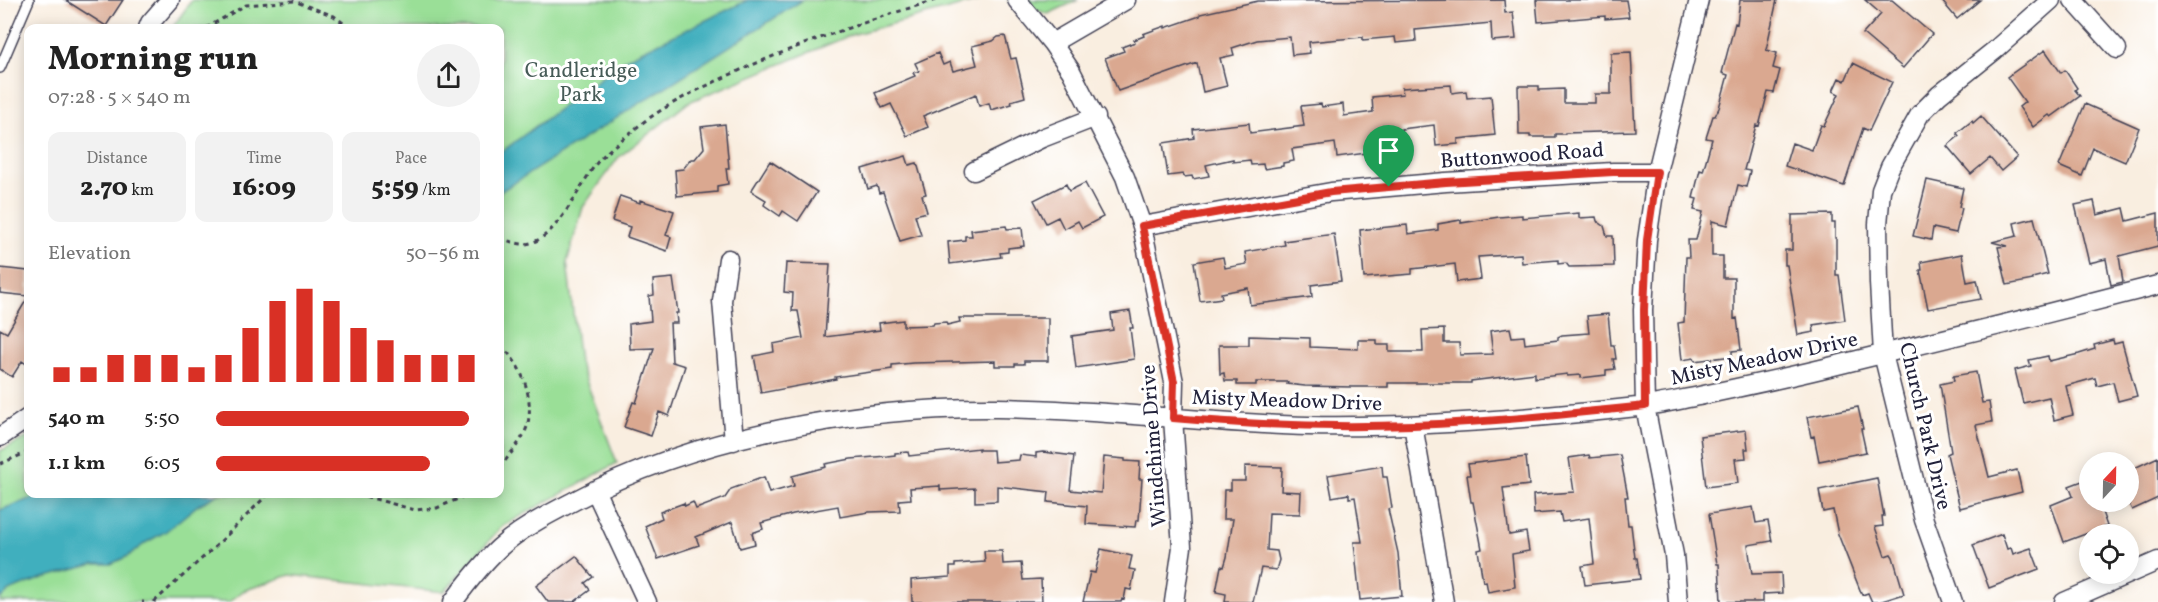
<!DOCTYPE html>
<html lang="en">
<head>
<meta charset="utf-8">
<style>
  :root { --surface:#fff; --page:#f2f2f2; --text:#222; --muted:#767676; --accent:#d93025 }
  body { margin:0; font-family:Vollkorn,serif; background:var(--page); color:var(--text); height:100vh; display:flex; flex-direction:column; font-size:22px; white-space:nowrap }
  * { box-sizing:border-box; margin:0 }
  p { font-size:20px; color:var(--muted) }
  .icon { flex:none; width:33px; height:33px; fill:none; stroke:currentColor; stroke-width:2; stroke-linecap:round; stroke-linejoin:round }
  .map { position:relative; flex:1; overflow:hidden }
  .details { position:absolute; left:24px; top:24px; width:480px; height:474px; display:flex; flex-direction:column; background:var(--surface); border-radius:12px; box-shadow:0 3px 15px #0003 }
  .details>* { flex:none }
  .needle { width:39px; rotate:22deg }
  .controls { position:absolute; left:2079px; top:452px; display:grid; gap:12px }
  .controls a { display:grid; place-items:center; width:60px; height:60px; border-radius:50%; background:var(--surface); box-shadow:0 3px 15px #0003; font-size:30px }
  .pin { position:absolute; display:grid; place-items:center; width:51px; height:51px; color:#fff; margin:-62px -26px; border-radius:50% 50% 50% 0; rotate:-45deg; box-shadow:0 0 6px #0007 }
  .pin .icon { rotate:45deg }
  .round { display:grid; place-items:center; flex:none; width:63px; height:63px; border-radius:32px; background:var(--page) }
  .overview { display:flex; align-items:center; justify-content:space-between; height:102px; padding:0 24px }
  h1 { font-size:33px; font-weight:800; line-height:45px }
  .stats { display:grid; grid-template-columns:repeat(3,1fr); gap:9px; height:102px; padding:6px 24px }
  .stats div { display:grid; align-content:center; border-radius:12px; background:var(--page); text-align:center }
  .stats b { font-size:26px; font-weight:800 }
  .stats small { font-size:16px; font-weight:400 }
  .stats p { font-size:16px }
  .chart { height:168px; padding:12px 24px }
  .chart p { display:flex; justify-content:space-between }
  .chart svg { width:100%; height:108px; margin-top:6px; stroke:var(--accent); stroke-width:6 }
  ul { padding:0 24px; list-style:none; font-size:20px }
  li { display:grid; grid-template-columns:96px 72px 1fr; align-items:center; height:45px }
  li i { height:15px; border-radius:8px; background:var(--accent) }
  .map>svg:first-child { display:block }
  .green { fill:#9adf97; stroke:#5e8069; stroke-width:1.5 }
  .water { fill:#41afbe; stroke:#32687c; stroke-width:1.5 }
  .building { fill:#daa890 }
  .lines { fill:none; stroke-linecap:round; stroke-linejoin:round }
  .service-casing { stroke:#424154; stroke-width:12 }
  .minor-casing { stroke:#424154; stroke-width:21 }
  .path { stroke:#424154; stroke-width:3; stroke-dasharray:4.5 4.5; stroke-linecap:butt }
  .service { stroke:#fff; stroke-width:9 }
  .minor { stroke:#fff; stroke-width:18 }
  .route-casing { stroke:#fff; stroke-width:12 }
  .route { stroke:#d93025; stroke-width:8 }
  .labels { text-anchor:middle; stroke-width:6; stroke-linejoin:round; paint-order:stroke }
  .park-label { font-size:21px; fill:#465b57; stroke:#fff }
  .street-label { font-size:21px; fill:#22223b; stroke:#fff }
</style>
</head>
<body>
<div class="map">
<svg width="2158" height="602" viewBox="0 0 2158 602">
  <rect width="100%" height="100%" fill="#fff"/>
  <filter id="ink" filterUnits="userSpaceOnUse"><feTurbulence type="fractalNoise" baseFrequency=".0167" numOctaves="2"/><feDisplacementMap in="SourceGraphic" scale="12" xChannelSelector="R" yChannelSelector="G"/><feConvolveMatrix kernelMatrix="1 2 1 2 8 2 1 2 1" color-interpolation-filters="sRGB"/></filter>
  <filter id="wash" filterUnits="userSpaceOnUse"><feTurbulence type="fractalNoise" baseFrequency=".008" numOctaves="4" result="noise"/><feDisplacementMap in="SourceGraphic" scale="24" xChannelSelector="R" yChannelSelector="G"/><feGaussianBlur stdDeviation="1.35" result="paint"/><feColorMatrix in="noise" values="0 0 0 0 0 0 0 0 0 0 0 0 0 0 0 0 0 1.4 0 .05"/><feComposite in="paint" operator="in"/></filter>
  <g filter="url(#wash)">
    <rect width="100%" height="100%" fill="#f9eee0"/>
    <path class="green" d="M192,0H981L851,35L689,102L618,158L583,207L567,262L579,362L617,463L501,527L444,592L290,575L243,591L229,602H0V451L28,437V494H500V28H172Z
      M1007,0H1078L1048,14Z"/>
    <path class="water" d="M748,0H803L500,192V153L629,57Z
      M43,494H219L198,505L165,532L147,542L128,556L111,564H94L40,579L11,590L0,599V510Z"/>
    <g id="blocks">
      <path class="building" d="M65,0H123L106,26Z
        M1504,0L1505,13L1513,12L1516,39L1492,41L1491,23L1415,30L1416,41L1396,43L1395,37L1363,40V37L1309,42L1310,53L1292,55L1290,37L1257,40L1232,48L1234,55L1220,58L1227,86L1203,92L1197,63L1118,91L1105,58L1124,51L1122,47L1135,42L1134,40L1144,36L1143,34L1165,26V28L1200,16V14L1258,1Z
        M1536,0H1626L1629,17L1605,19V16L1538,22Z
        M1740,0H1777L1766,50L1777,53L1773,68L1780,70L1774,93L1768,92L1759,126L1756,125L1744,170L1750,171L1746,187L1738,185L1728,225L1712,221V256H1723V278H1734V319L1737,318L1741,350L1732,351V356L1695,361L1694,358L1682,360L1678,323L1684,322L1686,257H1689L1688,240H1696L1703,212L1694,210L1697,199L1693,198L1700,170L1703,171L1712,139L1706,138L1713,116H1715L1719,108L1728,75L1722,73L1735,23L1737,24Z
        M1865,0H1892L1932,34L1903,68L1863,34L1881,14Z
        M1941,0H1980L1957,19Z
        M1005,36L1011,59L1016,58L1025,97L1011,101L1012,104L991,110L989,103L979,106L976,94L923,116L928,127L907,136L891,104L882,108L875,93L915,76L913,73L919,71L915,63L938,53L943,65L950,62L953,71L977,65L972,46L993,41L998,37Z
        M2045,50L2061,73L2065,70L2077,88L2075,90L2080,96L2051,117L2049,115L2033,127L2019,107L2025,102L2007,77Z
        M1631,52L1635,131L1565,133V134H1555V137H1530V135H1519L1518,86H1539V90L1564,89V103H1595V94H1611V53Z
        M1853,63L1892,82L1869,131L1863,128L1844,186L1785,166L1792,143L1812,150L1821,125L1824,126L1839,94L1833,91L1839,78L1845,81Z
        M1451,85L1452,93L1466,91L1467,98L1491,96L1495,135L1458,139V144L1436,146L1434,125L1401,129L1403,148L1337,157L1335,143L1292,149L1294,161L1283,163V166L1264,169L1263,164L1251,165L1250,160L1233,162V159L1206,165L1209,176L1193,179L1192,176L1184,177L1183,174L1168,176L1163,143L1194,138L1193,129L1249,123L1250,133L1304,126L1301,106L1321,104L1322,107L1343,104L1344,116L1373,112L1372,97L1403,94L1402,88Z
        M2085,104L2139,128L2125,162L2093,148L2082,176L2059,166Z
        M1981,116L2017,157L2001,171L1990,158L1971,174L1947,146L1959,136L1957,133L1972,121L1973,123Z
        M725,124L729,168H726L728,184L717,186V192L677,196L675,170L683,169L691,159H695L704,148L701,127Z
        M906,156L909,165L917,163L926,194L922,195L927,212L915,215L921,235L900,241L883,192L879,193L877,186L868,189L862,169Z
        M770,161L817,192L798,221L783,211L780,216L764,205L766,200L751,191Z
        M1927,180L1963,188L1959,207L1962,208L1956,233L1933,228L1931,240L1913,236Z
        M1085,183L1103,217L1082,228L1078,221L1064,229L1058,217L1046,223L1034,200L1066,184L1069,191Z
        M620,196L640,203V200L674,211L666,235L671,237L667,251L627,237L630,227L612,221Z
        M2094,201L2097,215L2124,208L2127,221L2158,213V246L2119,256L2123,282L2111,285L2106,259L2089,263L2075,205Z
        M1579,213V218L1596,217L1597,221L1604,226L1607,236H1613L1614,266L1569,267L1566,263L1558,264V260L1522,263L1521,254L1478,257L1481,279L1457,282L1455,264L1412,269V274L1364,278L1360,230L1407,225L1408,234L1438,230V224L1461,220V223L1499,217L1522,215V218Z
        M1832,214V223H1835V238H1836V275H1839L1845,320L1813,325L1814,332L1798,335L1787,265H1785V250H1792V215Z
        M2034,218L2048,274L2032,278L2033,280L2007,285L1998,247L2007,246L1992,242L2017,236L2014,223Z
        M1006,226L1007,229L1022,228L1024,246L1008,248V252L1000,253L1001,257L950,264L948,242L965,240V236H972L971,230Z
        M1334,234L1341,281L1311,285L1312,297L1250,305L1248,288L1221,293L1222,298L1200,301L1194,262L1223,257L1225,268L1247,264L1245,252L1285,245L1284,241Z
        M1962,254L1967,282L1977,280L1981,299L1928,309L1920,270H1922L1921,262Z
        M786,263L830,264L825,337L880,330L879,323L903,320V326L933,325L934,323L946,322L947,325L960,322L959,318H1048V361H1024V364H1015V366H995V361L913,363L892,365V369L835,377L836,379L761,393L754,356L774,352L773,344L803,338L798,311H792L793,293L784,292Z
        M0,268L28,271V296L0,293Z
        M673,278L678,313H676L677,323H670L672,362L685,366L669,416L659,412L651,436L624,427L633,402L636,403L654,348L630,349L629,324L651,321L649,296L654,295L653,280Z
        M28,297V365L22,361L12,377L0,369V329L7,333Z
        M1130,311L1133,328H1130L1134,359L1076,368L1072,336L1113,330L1111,314Z
        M1608,314L1611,345H1614L1616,359H1613L1615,369L1606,370V375L1581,378V375L1567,376V374L1535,378V373L1471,381V383H1388V387H1353L1305,386L1287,384L1288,382H1256V385H1237V381H1225L1224,373L1220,374L1219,345H1249V336L1310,338V347L1358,349V340H1377V345H1389V352H1423L1422,330L1444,329V343H1459L1460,355L1493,354L1490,331L1510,328L1512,337L1524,336L1525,344L1558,340V337L1562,335L1589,333L1587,316Z
        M2113,340L2114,344L2122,342L2137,396L2118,401L2113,382L2097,386L2095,378L2066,386L2073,415L2054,420L2049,397L2023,403L2015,370L2031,366L2029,360L2048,356L2049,361L2079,354L2095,349L2094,345Z
        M1976,372L1982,403L1989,402L1992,422L1976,425L1989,477L2017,470L2022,492L1960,508L1947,454L1951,452L1940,384L1954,381L1953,376Z
        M1858,407L1863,429H1861L1866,452L1819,461L1814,436L1811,437L1807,417Z
        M1746,430L1748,449H1745L1746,458L1735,459L1738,483L1706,487L1700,436Z
        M979,448V450H993L994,462L1019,460L1020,455L1036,457V453L1043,452L1074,456L1070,490L1101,493L1104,457L1125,459V461L1140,462L1139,479H1142L1139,520H1136L1135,527L1086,524L1087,506L1048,502L1049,492L997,486V501L975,502V488L940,490V486L910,488L911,499L899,500L900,511L869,512L840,517L838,506L793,514L761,523L763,529L752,533L755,544L740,548L732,522L696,537L699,545L658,559L645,526L662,518L660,512L684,503L685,506L693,502L696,509L725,498L731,489L764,477L769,493L794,486L792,476L826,467L825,464L851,459L887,456L895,455V453L908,452L909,456Z
        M1589,455L1590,458L1620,455L1628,497H1625L1628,525H1631L1635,558H1637L1640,579L1585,585L1582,566L1594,564L1589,518L1562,522L1560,512L1534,514L1533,495L1574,492L1569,458Z
        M1526,457L1529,485L1503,488L1509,535L1526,532L1529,551L1512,554L1515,587L1488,592L1486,581L1483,582L1478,550L1482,549L1473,502H1471L1467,475H1470L1468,464Z
        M2158,457V498L2132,510L2128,502V471Z
        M1245,466L1282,467L1281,491L1301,492L1300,514L1269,513L1267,550L1277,551L1279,560L1276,570L1261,568L1253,602H1225L1226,594L1216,592L1221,566L1224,567L1227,557L1233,519H1223L1224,490H1231V481H1245Z
        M1382,466L1383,477H1387L1392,508L1388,509L1398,553L1402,596L1360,600L1354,542H1362L1355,497L1349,498V494L1332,497L1328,475Z
        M1877,478L1884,516H1882L1883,526L1875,527L1885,556L1891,554L1893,557L1904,594L1879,602H1872L1868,593L1862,595L1838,534L1833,510L1823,512L1819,490Z
        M2090,478V501H2098L2107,526L2064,542L2051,505L2073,496L2069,486Z
        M1753,507L1756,523L1768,521L1772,541L1748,545L1752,574L1781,573L1782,593L1763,594V602H1721L1719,564H1717L1709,514Z
        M2002,534L2007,549L2011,548L2013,554L2031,548L2039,569L1989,588L1973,545Z
        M1101,549L1132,556L1129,569L1135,570L1131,590L1126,589L1124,600L1122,599L1121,602H1083L1090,572L1095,573Z
        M984,551H1002L1003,564L1021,563L1023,580L1041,579L1042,602H912L911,580L950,577V567H955V564L985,562Z
        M576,556L593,577L585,583L590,590L574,602H548L536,586Z"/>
    </g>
  </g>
  <g filter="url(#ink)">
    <use href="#blocks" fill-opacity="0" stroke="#424154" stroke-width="1.5"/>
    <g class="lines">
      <defs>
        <path id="service" d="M0,68L29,0"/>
        <path id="minor" d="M1017,0L1052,43L1071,71L1125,177L1142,226L1174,382L1173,418L1182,547L1174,602
          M2073,0L2117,49
          M148,28L150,23L170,0
          M1052,43L1126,0
          M974,171L1042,138L1096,117
          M1142,226L1331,192L1446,182L1613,172H1657
          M728,259L722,301L734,441
          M1413,425L1444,602
          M0,437L28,418
          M595,490L647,602
          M453,602C467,583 482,564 499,548C521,528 549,514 574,501C698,435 858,407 997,408C1101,409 1204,423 1308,426C1418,428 1528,419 1637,407C1658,405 1678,400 1699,396C1740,387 1780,379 1821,369C1933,342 2046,314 2158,285
          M1678,602L1674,555L1645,406L1643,310L1647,240L1657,172L1699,0
          M1953,602L1924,520L1883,354L1879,283L1878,224L1881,190L1890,167L1920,114L1939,95L1995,50L2051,0
          M2064,602L2158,561"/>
      </defs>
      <use href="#service" class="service-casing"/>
      <use href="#minor" class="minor-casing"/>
      <path class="path" d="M206,28L246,5L294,1L334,16L350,28
        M500,238C507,240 518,245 526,244C557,240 578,187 596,164C606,151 623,139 636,128C662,107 693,92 723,78C792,46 863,22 936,0
        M500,346C523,362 538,407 524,434C518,446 507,457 500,468
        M0,464L28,452
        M357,494L415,510L437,508L470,494
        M142,602H144
        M154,602L218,544L268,494"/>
      <use href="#service" class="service"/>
      <use href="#minor" class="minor"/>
    </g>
  </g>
  <g class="lines" filter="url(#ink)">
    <defs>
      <path id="route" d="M1613,172H1657L1647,240L1644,310L1645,406C1568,414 1491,422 1413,425C1333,428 1252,425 1173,418L1174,382L1142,226L1331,192L1446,182Z"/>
    </defs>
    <use href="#route" class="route-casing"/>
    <use href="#route" class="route"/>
  </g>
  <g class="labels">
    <g class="park-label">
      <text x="581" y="77">Candleridge<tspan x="581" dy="24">Park</tspan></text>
    </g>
    <g class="street-label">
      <text transform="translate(1522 155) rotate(-4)" y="7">Buttonwood Road</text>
      <text transform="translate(1764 358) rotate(-12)" y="7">Misty Meadow Drive</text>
      <text transform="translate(1287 400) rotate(2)" y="7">Misty Meadow Drive</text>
      <text transform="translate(1926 426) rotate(77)" y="7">Church Park Drive</text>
      <text transform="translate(1153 446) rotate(-94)" y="7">Windchime Drive</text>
    </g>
  </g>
</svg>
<div class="controls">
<a><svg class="needle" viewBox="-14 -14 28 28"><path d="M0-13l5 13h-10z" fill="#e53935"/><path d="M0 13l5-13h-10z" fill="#767676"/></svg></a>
<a><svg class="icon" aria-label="locate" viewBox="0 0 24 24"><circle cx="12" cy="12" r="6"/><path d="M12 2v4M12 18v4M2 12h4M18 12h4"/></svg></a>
</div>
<div class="pin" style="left:1389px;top:187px;background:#1e9e55"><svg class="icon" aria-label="arrive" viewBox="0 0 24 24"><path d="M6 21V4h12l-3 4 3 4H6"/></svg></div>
<section class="details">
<div class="overview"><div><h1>Morning run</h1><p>07:28 · 5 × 540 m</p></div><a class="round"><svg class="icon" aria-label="share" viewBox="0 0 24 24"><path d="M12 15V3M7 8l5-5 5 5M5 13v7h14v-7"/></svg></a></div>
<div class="stats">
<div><p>Distance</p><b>2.70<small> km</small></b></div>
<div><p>Time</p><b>16:09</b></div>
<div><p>Pace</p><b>5:59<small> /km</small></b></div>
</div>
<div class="chart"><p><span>Elevation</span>50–56 m</p>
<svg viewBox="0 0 160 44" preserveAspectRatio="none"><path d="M5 44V38M15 44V38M25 44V33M35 44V33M45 44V33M55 44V38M65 44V33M75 44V22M85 44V11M95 44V6M105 44V11M115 44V22M125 44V27M135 44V33M145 44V33M155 44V33"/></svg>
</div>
<ul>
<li><b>540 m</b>5:50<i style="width:96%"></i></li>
<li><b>1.1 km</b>6:05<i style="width:81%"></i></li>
</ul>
</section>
</div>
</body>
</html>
